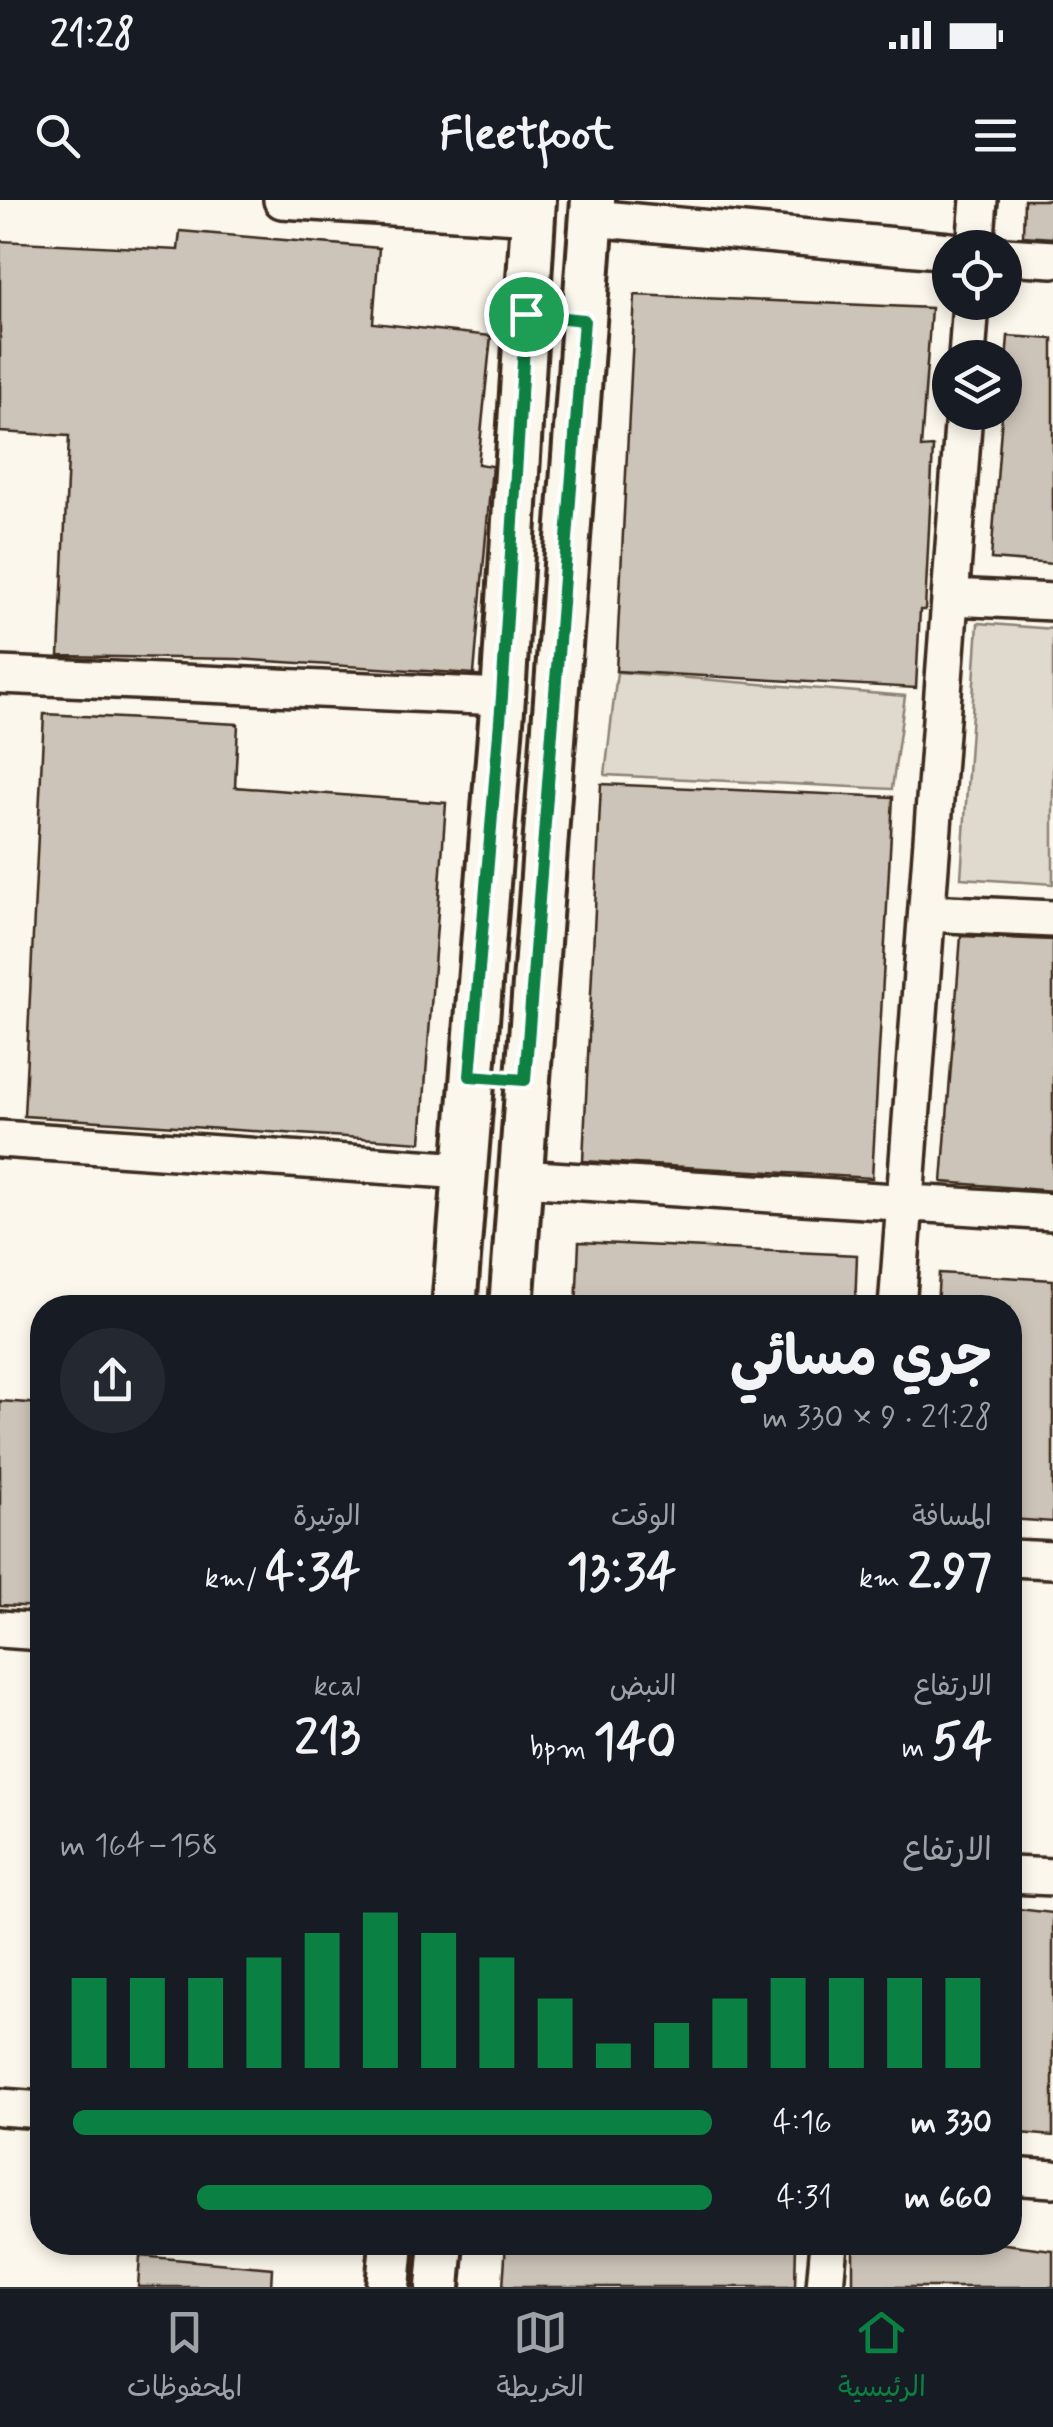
<!DOCTYPE html>
<html lang="ar">
<head>
<meta charset="utf-8">
<style>
  :root { --surface:#171b24; --page:#242831; --text:#f1f3f6; --muted:#9ea1a6; --line:#363941; --accent:#0b8043 }
  body { margin:0; font-family:Mynerve,"Playpen Sans Arabic",sans-serif; background:var(--page); color:var(--text); direction:rtl; height:100vh; display:flex; flex-direction:column; font-size:38px; white-space:nowrap }
  * { box-sizing:border-box; margin:0 }
  p { font-size:32px; color:var(--muted) }
  .icon { flex:none; width:55px; height:55px; fill:none; stroke:currentColor; stroke-width:2; stroke-linecap:round; stroke-linejoin:round }
  .map { position:relative; flex:1; overflow:hidden; direction:ltr }
  .sheet { position:absolute; left:30px; top:1095px; width:992px; height:960px; display:flex; flex-direction:column; background:var(--surface); border-radius:40px; box-shadow:0 5px 15px #0003; direction:rtl }
  .sheet>* { flex:none }
  .controls { position:absolute; left:932px; top:30px; display:grid; gap:20px }
  .controls a { display:grid; place-items:center; width:90px; height:90px; border-radius:50%; background:var(--surface); box-shadow:0 5px 15px #0003; font-size:50px }
  .pin { position:absolute; display:grid; place-items:center; width:85px; height:85px; color:#fff; margin:-42px; border:5px solid #fff; border-radius:50%; box-shadow:0 2px 10px #0007 }
  .round { display:grid; place-items:center; flex:none; width:105px; height:105px; border-radius:52px; background:var(--page) }
  .headline { display:flex; align-items:center; justify-content:space-between; height:170px; padding:0 30px }
  h1 { font-size:55px; font-weight:700; line-height:75px }
  .stats { display:grid; grid-template-columns:repeat(3,1fr); gap:15px; height:170px; padding:10px 30px }
  .stats div { display:grid; align-content:center }
  .stats b { font-size:50px; font-weight:700 }
  .stats small { font-size:28px; font-weight:400 }
  .stats p { font-size:28px }
  .chart { height:280px; padding:20px 30px }
  .chart p { display:flex; justify-content:space-between }
  .chart svg { width:100%; height:180px; margin-top:10px; stroke:var(--accent); stroke-width:6 }
  ul { padding:0 30px; list-style:none; font-size:32px }
  li { display:grid; grid-template-columns:160px 120px 1fr; align-items:center; height:75px }
  li i { height:25px; border-radius:12px; background:var(--accent) }
  .status { display:flex; justify-content:space-between; align-items:center; height:70px; padding:0 50px; background:var(--surface); direction:ltr }
  .status svg { height:28px; fill:currentColor }
  header { display:flex; justify-content:space-between; align-items:center; height:130px; padding:0 30px; background:var(--surface); font-size:45px; font-weight:700 }
  .menu { display:flex; justify-content:space-around; align-items:center; height:140px; border-top:2px solid var(--line); background:var(--surface); font-size:28px; color:var(--muted) }
  .menu a { display:grid; justify-items:center; gap:5px }
  .menu .active { color:var(--accent) }
  .map>svg:first-child { display:block }
  .green { fill:#dfd9ce; stroke:#8d8276; stroke-width:2.5 }
  .building { fill:#ccc4b9; stroke:#3b2a1e; stroke-width:2.5 }
  .lines { fill:none; stroke-linecap:round; stroke-linejoin:round }
  .minor-casing { stroke:#3b2a1e; stroke-width:42 }
  .tertiary-casing { stroke:#3b2a1e; stroke-width:50 }
  .minor { stroke:#fbf7ec; stroke-width:35 }
  .tertiary { stroke:#fbf7ec; stroke-width:42 }
  .route-casing { stroke:#fff; stroke-width:20 }
  .route { stroke:#0b8043; stroke-width:12 }
</style>
</head>
<body>
<div class="status"><b>21:28</b><svg viewBox="0 0 49 12"><path d="M0 12V9h3v3zM5 12V6h3v6zM10 12V3h3v9zM15 12V0h3v12zM26 1h20v11H26zM47 4h2v5h-2z"/></svg></div>
<header><svg class="icon" aria-label="menu" viewBox="0 0 24 24"><path d="M4 6h16M4 12h16M4 18h16"/></svg>Fleetfoot<svg class="icon" aria-label="search" viewBox="0 0 24 24"><circle cx="10" cy="10" r="6"/><path d="M15 15l6 6"/></svg></header>
<div class="map">
<svg width="1053" height="2087" viewBox="0 0 1053 2087">
  <rect width="100%" height="100%" fill="#fbf7ec"/>
  <filter id="ink" filterUnits="userSpaceOnUse"><feTurbulence type="fractalNoise" baseFrequency=".01" numOctaves="2"/><feDisplacementMap in="SourceGraphic" scale="20" xChannelSelector="R" yChannelSelector="G"/><feConvolveMatrix kernelMatrix="1 2 1 2 8 2 1 2 1" color-interpolation-filters="sRGB"/></filter>
  <g filter="url(#ink)">
    <path class="green" d="M978,423L1053,429V684L961,678Z
      M617,472L905,496L892,589L605,575Z
      M1010,1388H1018L1010,1501Z"/>
    <path class="building" d="M1024,0H1053V38L1023,36Z
      M180,31L379,48L373,123L491,136L478,264L492,266L474,474L237,459L59,456L69,236L0,232V41L178,50Z
      M635,95L931,108L921,248L933,247L925,410H920L916,488L616,471Z
      M1008,136L1053,139V364L991,359Z
      M44,514L238,524L235,587L446,603L421,942L24,916Z
      M601,584L893,597L872,978L583,961Z
      M961,736L1053,740V991L942,982Z
      M579,1042L857,1055L855,1108H576Z
      M939,1073L1053,1080V1322L1010,1319V1108H937Z
      M0,1201L42,1204V1407L0,1405Z
      M1010,1708L1053,1713V1936L1010,1932Z
      M506,2042H796L795,2087H503Z
      M853,2042H989L1053,2050V2087H853Z
      M140,2056L272,2068L271,2087H138Z"/>
    <g class="lines">
      <defs>
        <path id="minor" d="M282,0L533,16
          M592,18L950,51
          M975,48L979,0
          M1005,56L1053,59
          M967,158L971,102
          M952,397L1053,402
          M0,475L503,497
          M927,713L1053,719
          M0,939L464,971
          M520,978L1053,1012
          M897,1108L964,212
          M1010,1358L1053,1360
          M0,1429L42,1432
          M1010,1675L1053,1677
          M0,1907L42,1910
          M1010,1976L1053,1979
          M825,2087L829,2042"/>
        <path id="tertiary" d="M454,1108L503,497L534,0
          M511,1108L593,0
          M388,2087L392,2042
          M438,2087L442,2042"/>
      </defs>
      <use href="#minor" class="minor-casing"/>
      <use href="#tertiary" class="tertiary-casing"/>
      <use href="#minor" class="minor"/>
      <use href="#tertiary" class="tertiary"/>
    </g>
  </g>
  <g class="lines" filter="url(#ink)">
    <defs>
      <path id="route" d="M526,114L584,120L525,880L470,876L502,497Z"/>
    </defs>
    <use href="#route" class="route-casing"/>
    <use href="#route" class="route"/>
  </g>
</svg>
<div class="controls">
<a><svg class="icon" aria-label="locate" viewBox="0 0 24 24"><circle cx="12" cy="12" r="6"/><path d="M12 2v4M12 18v4M2 12h4M18 12h4"/></svg></a>
<a><svg class="icon" aria-label="layers" viewBox="0 0 24 24"><path d="M12 4l9 5-9 5-9-5zM3 14l9 5 9-5"/></svg></a>
</div>
<div class="pin" style="left:526px;top:114px;background:#1e9e55"><svg class="icon" aria-label="arrive" viewBox="0 0 24 24"><path d="M6 21V4h12l-3 4 3 4H6"/></svg></div>
<section class="sheet">
<div class="headline"><div><h1>جري مسائي</h1><p>21:28 · 9 × 330 m</p></div><a class="round"><svg class="icon" aria-label="share" viewBox="0 0 24 24"><path d="M12 15V3M7 8l5-5 5 5M5 13v7h14v-7"/></svg></a></div>
<div class="stats">
<div><p>المسافة</p><b>2.97<small> km</small></b></div>
<div><p>الوقت</p><b>13:34</b></div>
<div><p>الوتيرة</p><b>4:34<small> /km</small></b></div>
</div>
<div class="stats">
<div><p>الارتفاع</p><b>54<small> m</small></b></div>
<div><p>النبض</p><b>140<small> bpm</small></b></div>
<div><p>kcal</p><b>213</b></div>
</div>
<div class="chart"><p><span>الارتفاع</span>158–164 m</p>
<svg viewBox="0 0 160 44" preserveAspectRatio="none"><path d="M5 44V22M15 44V22M25 44V22M35 44V17M45 44V11M55 44V6M65 44V11M75 44V17M85 44V27M95 44V38M105 44V33M115 44V27M125 44V22M135 44V22M145 44V22M155 44V22"/></svg>
</div>
<ul>
<li><b>330 m</b>4:16<i style="width:98%"></i></li>
<li><b>660 m</b>4:31<i style="width:79%"></i></li>
</ul>
</section>
</div>
<nav class="menu">
<a class="active"><svg class="icon" aria-label="home" viewBox="0 0 24 24"><path d="M3 11l9-7 9 7M6 9v11h12V9"/></svg>الرئيسية</a>
<a><svg class="icon" aria-label="map" viewBox="0 0 24 24"><path d="M3 6l6-2 6 2 6-2v14l-6 2-6-2-6 2zM9 4v14M15 6v14"/></svg>الخريطة</a>
<a><svg class="icon" aria-label="saved" viewBox="0 0 24 24"><path d="M7 4h10v16l-5-4-5 4z"/></svg>المحفوظات</a>
</nav>
</body>
</html>
